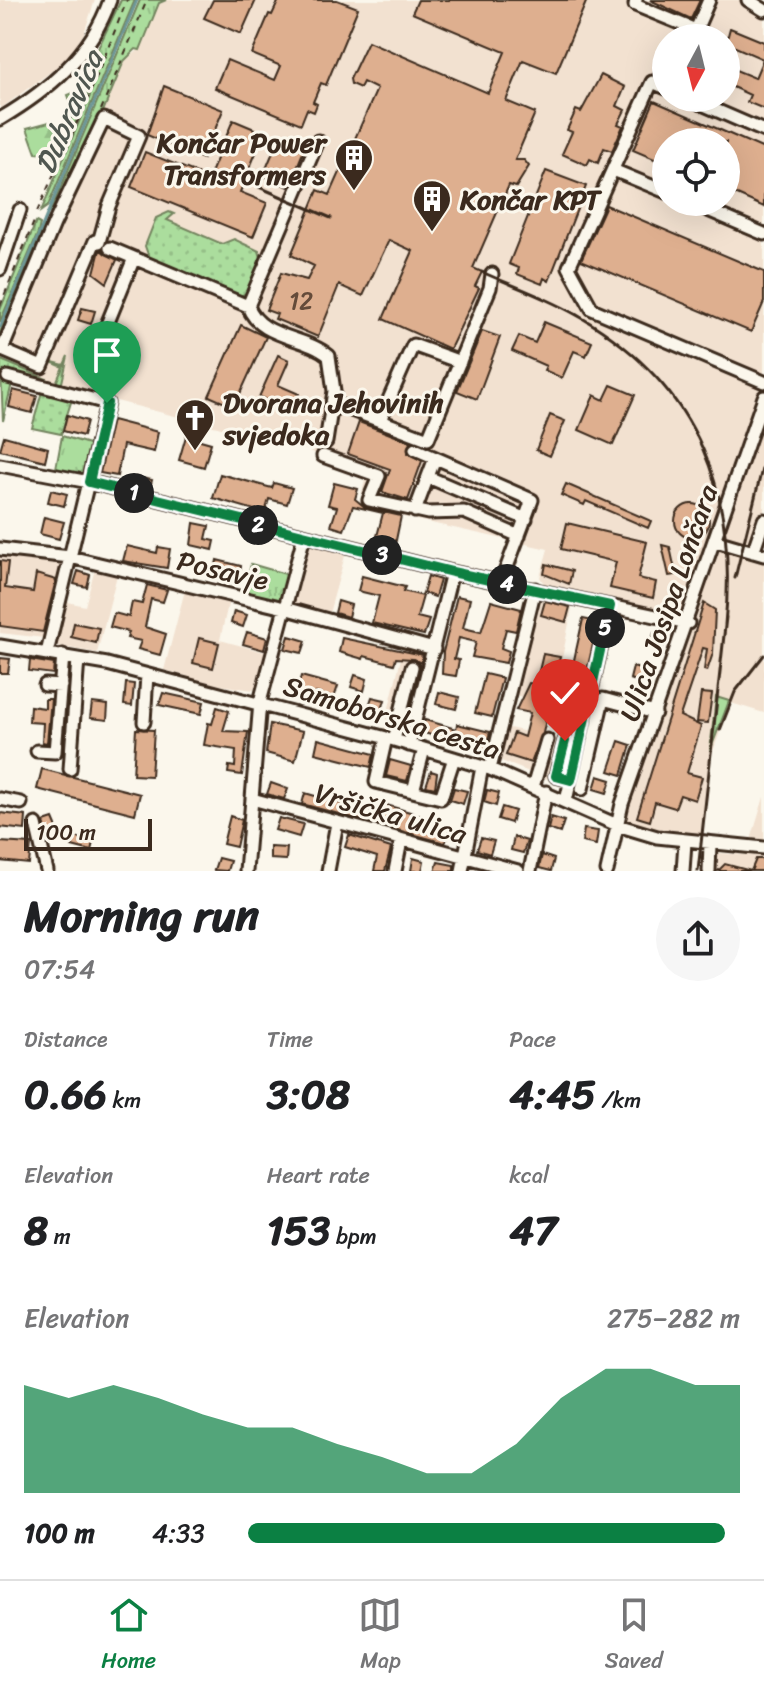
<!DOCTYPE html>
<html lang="en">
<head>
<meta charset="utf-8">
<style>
  :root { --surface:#fff; --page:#f6f6f6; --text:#202124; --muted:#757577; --line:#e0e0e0; --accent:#0b8043 }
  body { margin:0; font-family:Sriracha,sans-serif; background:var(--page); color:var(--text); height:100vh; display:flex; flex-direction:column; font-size:30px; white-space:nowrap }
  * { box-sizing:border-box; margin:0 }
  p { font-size:26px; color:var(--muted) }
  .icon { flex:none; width:44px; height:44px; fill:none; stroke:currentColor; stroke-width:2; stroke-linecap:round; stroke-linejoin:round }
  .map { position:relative; height:871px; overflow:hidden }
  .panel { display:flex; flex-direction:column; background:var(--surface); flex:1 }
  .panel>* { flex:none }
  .needle { width:52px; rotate:187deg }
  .fabs { position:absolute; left:652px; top:24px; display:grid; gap:16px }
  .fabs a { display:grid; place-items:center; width:88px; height:88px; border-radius:50%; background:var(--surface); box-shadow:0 8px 32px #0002; font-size:40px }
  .scale { position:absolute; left:24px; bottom:20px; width:128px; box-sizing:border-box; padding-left:8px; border:4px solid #3b2a1e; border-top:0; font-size:22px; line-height:28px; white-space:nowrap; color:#3b2a1e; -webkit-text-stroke:6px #fbf7ec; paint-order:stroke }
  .pin { position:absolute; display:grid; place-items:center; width:68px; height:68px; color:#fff; margin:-82px -34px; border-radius:50% 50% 50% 0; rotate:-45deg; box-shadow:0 0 8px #0007 }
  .pin .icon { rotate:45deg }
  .km { position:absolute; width:40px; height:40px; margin:-20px; border-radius:50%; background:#222; color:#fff; font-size:22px; line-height:40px; text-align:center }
  .round { display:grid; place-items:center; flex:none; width:84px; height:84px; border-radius:42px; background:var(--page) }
  .headline { display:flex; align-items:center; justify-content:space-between; height:136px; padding:0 24px }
  h1 { font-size:44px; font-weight:700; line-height:60px }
  .metrics { display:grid; grid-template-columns:repeat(3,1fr); gap:12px; height:136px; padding:8px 24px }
  .metrics div { display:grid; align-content:center }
  .metrics b { font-size:40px; font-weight:700 }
  .metrics small { font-size:22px; font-weight:400 }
  .metrics p { font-size:22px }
  .chart { height:224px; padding:16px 24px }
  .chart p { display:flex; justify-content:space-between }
  .chart svg { width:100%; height:144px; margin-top:8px; fill:var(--accent); opacity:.7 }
  ul { padding:0 24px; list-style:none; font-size:26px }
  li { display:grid; grid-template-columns:128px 96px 1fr; align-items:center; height:60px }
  li i { height:20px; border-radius:10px; background:var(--accent) }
  .tabs { display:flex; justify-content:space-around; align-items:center; height:112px; border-top:2px solid var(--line); background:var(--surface); font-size:22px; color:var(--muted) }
  .tabs a { display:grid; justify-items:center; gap:4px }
  .tabs .current { color:var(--accent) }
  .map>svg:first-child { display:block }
  .built { fill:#f2e1d0; fill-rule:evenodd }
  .grass { fill:url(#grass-tufts); stroke:#73845e; stroke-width:2 }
  .forest { fill:url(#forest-firs); stroke:#73845e; stroke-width:2 }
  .park { fill:url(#park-dots); stroke:#73845e; stroke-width:2 }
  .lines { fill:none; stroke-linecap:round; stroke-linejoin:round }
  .stream { stroke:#6d9797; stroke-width:3 }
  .building { fill:#deaf8f; stroke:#3b2a1e; stroke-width:2 }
  .minor-casing { stroke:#3b2a1e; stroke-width:17 }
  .path { stroke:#3b2a1e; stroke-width:2; stroke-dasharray:6 6; stroke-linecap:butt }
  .minor { stroke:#fbf7ec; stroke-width:11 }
  .rail { stroke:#3b2a1e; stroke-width:3 }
  .route-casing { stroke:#fff; stroke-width:16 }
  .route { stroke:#0b8043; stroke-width:10 }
  .labels { text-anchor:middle; stroke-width:6; stroke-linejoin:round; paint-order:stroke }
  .number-label { font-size:24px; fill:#644b3a }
  .poi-label { font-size:28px; font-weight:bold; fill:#3b2a1e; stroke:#fbf7ec; text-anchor:start }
  .street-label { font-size:28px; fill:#3b2a1e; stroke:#fbf7ec }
  .water-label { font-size:30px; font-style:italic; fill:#505750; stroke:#fbf7ec }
</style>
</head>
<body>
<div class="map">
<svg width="764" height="871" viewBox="0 0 764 871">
  <defs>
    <pattern id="grass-tufts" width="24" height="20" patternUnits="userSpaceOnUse" patternTransform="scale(2)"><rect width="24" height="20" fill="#abdd9d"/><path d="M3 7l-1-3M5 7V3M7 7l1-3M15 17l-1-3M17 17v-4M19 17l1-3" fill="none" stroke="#94be87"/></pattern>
    <pattern id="forest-firs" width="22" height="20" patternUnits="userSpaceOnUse" patternTransform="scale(2)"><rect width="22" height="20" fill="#abdd9d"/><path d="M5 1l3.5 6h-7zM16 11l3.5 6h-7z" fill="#94be87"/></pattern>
    <pattern id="park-dots" width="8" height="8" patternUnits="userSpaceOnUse" patternTransform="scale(2)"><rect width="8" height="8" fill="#abdd9d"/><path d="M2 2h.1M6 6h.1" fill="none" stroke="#94be87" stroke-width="1.8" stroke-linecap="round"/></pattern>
  </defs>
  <rect width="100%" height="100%" fill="#fbf7ec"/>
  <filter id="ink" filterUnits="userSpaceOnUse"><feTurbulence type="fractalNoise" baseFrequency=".0125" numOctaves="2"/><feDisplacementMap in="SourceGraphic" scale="16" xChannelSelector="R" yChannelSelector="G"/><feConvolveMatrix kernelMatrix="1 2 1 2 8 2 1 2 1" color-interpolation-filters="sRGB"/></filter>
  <g filter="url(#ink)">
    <path class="built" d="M0,0H95L84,33L68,59L0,109Z
      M166,0H764V713L731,703L710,759L703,832L699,835L664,831L624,819L695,620L544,584L540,577L548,549L359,507L366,475L307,450L0,371V349L124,61L139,50L159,3ZM666,38H726V98H666ZM666,142H726V202H666ZM716,698L729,702L711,746Z
      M318,544L346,552L328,617L289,606L306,545Z
      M0,556L64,564L45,638L0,633Z
      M95,569L117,575L97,653L57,646L55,642L64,601L85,606Z
      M185,590L229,600L220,640L268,653L261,682L253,690L186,680V676L164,670Z
      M541,596L573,603L553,704L514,695L538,598Z
      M404,646L427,652L408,730L399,736L383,732Z
      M505,727L558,739L547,779L499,760Z
      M764,797V841L751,840Z
      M702,852L764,856V871H702Z"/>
    <path class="grass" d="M121,0H135L48,206L41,211L90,96V65Z
      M140,0H166L159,3L140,50L136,49L124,61L74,181L53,215L50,213Z
      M36,222L40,224L38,233L0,322V310Z
      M44,226L50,228L0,349V332Z
      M0,350L1,360L56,383L63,367L49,361L64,365L68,356L61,387L12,383L3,421Z
      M62,436L92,445L85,478L55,474Z
      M251,564L289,575L281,603L243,597Z"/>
    <path class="forest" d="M86,88L88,96L60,155L36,153L27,128L49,122L61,133L75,113L68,95Z
      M716,697L729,701L710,751Z"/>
    <path class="park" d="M169,212L174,214L167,220L222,244L234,239L259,251L262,260L249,292L238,297L150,260L145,246L156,218Z
      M42,391L72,399L61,434L32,428Z"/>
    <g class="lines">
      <path class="stream" d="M0,327L137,0"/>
    </g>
    <path class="building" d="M213,0H256L241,34L204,18Z
      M279,0H337L358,8L326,85L321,83L313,102L317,104L314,112L307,109L301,124L215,88L227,60L275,80L281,66L252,54L269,14L272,15Z
      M418,0H587L556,73L523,60L506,101L535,113L515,160H524L529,166L516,187L509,185L473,268L482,272L475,286L479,288L450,349L383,319L413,251L389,240L363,296L339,285L318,337L275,319L277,314L266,310L281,273L307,280L314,266L291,255L318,190L330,195L377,89L363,82L360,88L351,84L350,79L368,41L488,93L505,52L412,13Z
      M650,0H700L691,19Z
      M730,28L764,42V109L747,102L750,95L726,84V66L755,78L763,59L726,43Z
      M601,75L625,87L617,106L625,110L618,124L623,126L612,151L604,148L598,163L590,159L587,165L562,154L572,132L567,130L576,110L581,112Z
      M164,86L223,110L203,159L147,135Z
      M654,101L764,149V207L726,190V142H666V164L633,150Z
      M233,120L264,133L240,192L267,203L253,237L131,187L145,152L209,178Z
      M278,140L304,150L289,187L263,176Z
      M546,171L586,186L549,281L544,278L542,284L517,274L519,268L509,264Z
      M606,205L764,272V302L751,332L581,260Z
      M100,250L117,260L107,283L94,273Z
      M82,308L95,311L91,324L78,320Z
      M544,322L592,342L586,356L574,351L562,378L544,370L546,366L512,351L519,336L535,343Z
      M241,325L266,337L234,407L209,396Z
      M482,331L500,337L477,399L457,391Z
      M278,355L289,360L278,385L299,394L291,411L259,397Z
      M611,385L635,395L613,445L579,430L594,395L604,400Z
      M13,390L37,396L32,413L9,407Z
      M67,415L87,421L83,436L63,431Z
      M550,415L565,421L550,456L536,450Z
      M112,420L158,432L154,452L123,445L117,476L100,473Z
      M359,422L411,442L408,453L422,461L408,500L382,492L390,469L348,454Z
      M4,436L48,448L45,461L0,450Z
      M186,436L211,443L204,467L179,460Z
      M220,474L272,488L274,483L292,488L287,504L269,499L265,513L213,498Z
      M136,477L152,480L150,488L134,484Z
      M334,483L358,489L355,499L366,508L401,516L395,545L376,540L383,513L353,506L344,530L331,526L337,507L328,505Z
      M566,484L651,521L648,528L586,501L584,505L561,495Z
      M51,490L67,494L64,506L48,502Z
      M675 521a17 17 0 1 1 34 0a17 17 0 1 1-34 0Z
      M44,517L64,522L59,539L40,534Z
      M194,523L209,526L206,539L215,541L213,550L191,545Z
      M567,523L647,542L638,578L656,582L653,598L610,588L616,562L561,549Z
      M662,545L670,547L676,575L669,576Z
      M127,546L157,553L158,547L170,549L167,568L123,561Z
      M217,560L241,566L238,580L214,575Z
      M0,561L8,562L5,588L33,592L36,574L56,580L43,632L0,626Z
      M546,564L572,571L569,584L544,574Z
      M78,571L90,575L87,587L74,584Z
      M362,576L405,587L403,591L423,596L417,617L429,620L424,635L372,623L379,596L358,591Z
      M428,576L440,580L435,597L423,593Z
      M147,585L167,590L163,602L151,599L145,627L166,634L160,655L138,649L141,641L127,638L129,632L110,627L114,613L129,617L132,602L142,604Z
      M457,596L470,599L463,628L481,632L491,601L521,609L516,631L506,629L501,648L509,651L506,663L472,657L476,642L459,638L454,659L459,660L456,676L442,674L443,652Z
      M338,601L351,605L348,617L335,613Z
      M545,601L570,607L566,622L541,615Z
      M704,603L715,610L713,653L707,671L704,670L707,649L703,648L680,716L701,726L687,773L702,777L695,800L680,795L675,808L655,802L650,821L637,817Z
      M234,611L247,615L243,627L231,623Z
      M583,619L598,622L572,736L558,733Z
      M74,623L99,628L96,643L71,637Z
      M247,632L267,638L264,650L243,644Z
      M654,633L666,636L662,649L650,645Z
      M289,636L306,641L302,653L285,649Z
      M199,638L219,643L213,668L193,663Z
      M342,638L423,655L421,663L413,659L396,658L394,664L364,656L363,659L339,652Z
      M543,654L560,657L543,733L531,763L506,755L514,733L524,737L530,713L516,710L529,683L536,684Z
      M0,658L10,659L8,673H0Z
      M30,660L54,664L53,674L29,671Z
      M633,667L646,671L642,683L630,679Z
      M485,674L502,678L492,717L475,713Z
      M355,675L367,679L364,691L351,687Z
      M301,676L338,686L334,698L316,693L314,699L296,693Z
      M126,683L134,684L132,706L124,705Z
      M439,692L459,697L456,709L436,704Z
      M163,693L204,702L201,714L159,705Z
      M701,693L712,694L708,723L697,722Z
      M372,697L385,700L381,713L368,709Z
      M45,699H51L47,743L42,742L43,723L29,722L30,706L45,708Z
      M92,703L108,705L107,720L90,718Z
      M217,707L229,711L223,731L248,732L242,775L228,773L229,766L235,767L236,750L204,745L208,723L212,724Z
      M425,720L456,729L457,724L490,732L485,751L421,732Z
      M270,724L303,731L295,761L266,753Z
      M136,729L154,730L151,776L133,775Z
      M318,739L374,754L371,767L315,753Z
      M619,741L631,745L622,775L609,771Z
      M390,760L411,766L407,781L386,776Z
      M42,769L140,794L135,814L37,789Z
      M431,771L437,773L435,788L426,786Z
      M598,776L611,780L607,793L594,789Z
      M271,783L288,789L284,799L267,794Z
      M454,788L467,791L463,804L450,800Z
      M487,790L499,793L496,806L484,802Z
      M305,793L370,812L373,801L410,812L429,819L427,826L449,832L445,843L302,804Z
      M502,807L515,811L511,823L498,819Z
      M0,813L26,816L25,830L0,827Z
      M230,816L242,820L236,847L223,844Z
      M551,817L564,821L560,833L548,829Z
      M279,818L303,824L299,837L275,830Z
      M53,819L61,838L49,842L44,822Z
      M584,829L598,831L596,845L582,842Z
      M349,835L391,848L385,871H374L377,857L345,847Z
      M75,837L93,842L91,851L72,846Z
      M514,837L527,841L523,853L511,850Z
      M481,838L494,841L490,854L477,850Z
      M0,842L31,844L29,864L0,861Z
      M270,847L287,848L286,860L270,859Z
      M542,855L554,859L551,871L539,868Z
      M218,858L230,861L227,871L214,870Z
      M413,858L424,861L422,871H411Z
      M756,859H763L764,871H718L725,864L751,871Z
      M438,862L454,865V871H435Z"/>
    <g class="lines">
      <defs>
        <path id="minor" d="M636,0L635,5L696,30L709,0
          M748,0L764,10
          M657,84L666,65
          M666,88L652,82L569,267L592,309L764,382
          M688,98L764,131
          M0,119C49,90 91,55 110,0
          M318,141L248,306C260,339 304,335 329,356L334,391L326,442
          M613,170L666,192
          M689,202L764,234
          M95,241L42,367L2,350L54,224L104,119L139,136L109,206L99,242
          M110,248L248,306
          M0,269L20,210
          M104,332L134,258
          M8,377L107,403L47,653
          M333,403L428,439L490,288L492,274
          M380,420L413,345L460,362
          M415,449L532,500L501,583
          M323,456L379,476L369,500L428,513L464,512L519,536
          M0,465L89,482L452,572L688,623
          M428,477L526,519
          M415,511L435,458
          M716,541L764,555
          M0,549L70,557L284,608L434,649
          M753,552L764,520
          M0,646L107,664L394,740L490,769L617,825L657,837L764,848
          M45,685L61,686
          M144,722L147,675
          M386,738L376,782L441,798L454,758
          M394,740L412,667
          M565,741L556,776L571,780
          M409,745L452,572
          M37,751L55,752L63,655
          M70,769L78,659
          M490,769L535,589
          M533,787L547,740
          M582,789L603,699L655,713
          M413,791L424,749
          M0,799L21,803
          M252,799L518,871
          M566,801L610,606
          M36,824L47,871
          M246,871L260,702L304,536
          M328,871L337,823
          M395,871L401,841
          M462,871L482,767
          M530,871L546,792
          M607,871L622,804L764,397
          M683,871L685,842
          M709,871L710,844"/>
      </defs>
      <use href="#minor" class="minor-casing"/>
      <path class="path" d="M91,91L127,0
        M101,110L147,0
        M37,212L91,91L86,67
        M0,306L35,219"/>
      <use href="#minor" class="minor"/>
      <path class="rail" d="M259,187L331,218
        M482,272C515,287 551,299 582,318C700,388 738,494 725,625
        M735,578L764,461
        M720,730L735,692L764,655
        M698,871L726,617"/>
    </g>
  </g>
  <g class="lines" filter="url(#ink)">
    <defs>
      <path id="route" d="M107,403L89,482L452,572L610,606L571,780L556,776L565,741"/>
    </defs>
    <use href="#route" class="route-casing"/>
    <use href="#route" class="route"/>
  </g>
  <defs>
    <symbol id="building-pin" viewBox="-11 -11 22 30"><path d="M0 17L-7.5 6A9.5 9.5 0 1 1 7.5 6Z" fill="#3b2a1e" stroke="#fbf7ec"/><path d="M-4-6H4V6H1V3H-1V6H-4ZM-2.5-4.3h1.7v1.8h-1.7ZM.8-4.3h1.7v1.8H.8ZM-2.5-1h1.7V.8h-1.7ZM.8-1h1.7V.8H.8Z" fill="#fff"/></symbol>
    <symbol id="church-pin" viewBox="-11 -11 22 30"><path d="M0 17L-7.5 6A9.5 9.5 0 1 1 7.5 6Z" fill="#3b2a1e" stroke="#fbf7ec"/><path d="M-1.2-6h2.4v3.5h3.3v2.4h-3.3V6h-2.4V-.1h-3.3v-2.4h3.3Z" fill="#fff"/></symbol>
  </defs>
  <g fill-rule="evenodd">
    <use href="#building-pin" x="332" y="136" width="44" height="60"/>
    <use href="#building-pin" x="410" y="177" width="44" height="60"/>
    <use href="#church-pin" x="173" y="396" width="44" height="60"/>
  </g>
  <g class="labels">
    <g class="number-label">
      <text x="301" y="309">12</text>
    </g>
    <g class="poi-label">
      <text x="326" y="152" text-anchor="end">Končar Power<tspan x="326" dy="32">Transformers</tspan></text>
      <text x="460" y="209">Končar KPT</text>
      <text x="223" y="412">Dvorana Jehovinih<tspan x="223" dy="32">svjedoka</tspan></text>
    </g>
    <g class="street-label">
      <text transform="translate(223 570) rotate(13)" y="10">Posavje</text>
      <text transform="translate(668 603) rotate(-71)" y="10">Ulica Josipa Lončara</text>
      <text transform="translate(392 717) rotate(17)" y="10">Samoborska cesta</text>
      <text transform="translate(391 813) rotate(16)" y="10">Vršička ulica</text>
    </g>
    <g class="water-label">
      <text transform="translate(69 112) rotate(-67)" y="10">Dubravica</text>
    </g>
  </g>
</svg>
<div class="fabs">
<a><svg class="needle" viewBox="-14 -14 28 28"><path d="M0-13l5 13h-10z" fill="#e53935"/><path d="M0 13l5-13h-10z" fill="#757577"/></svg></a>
<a><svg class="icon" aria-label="locate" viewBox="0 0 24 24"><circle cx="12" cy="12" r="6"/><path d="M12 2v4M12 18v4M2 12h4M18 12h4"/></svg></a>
</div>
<div class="scale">100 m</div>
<div class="pin" style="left:107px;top:403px;background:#1e9e55"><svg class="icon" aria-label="arrive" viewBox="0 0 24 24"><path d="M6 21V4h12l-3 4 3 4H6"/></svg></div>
<div class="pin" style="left:565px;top:741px;background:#d93025"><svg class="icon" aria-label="check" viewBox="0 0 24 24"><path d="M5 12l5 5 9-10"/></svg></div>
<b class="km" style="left:134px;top:493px">1</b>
<b class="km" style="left:258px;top:525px">2</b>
<b class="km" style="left:382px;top:555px">3</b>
<b class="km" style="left:507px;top:584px">4</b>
<b class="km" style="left:605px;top:628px">5</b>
</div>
<section class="panel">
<div class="headline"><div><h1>Morning run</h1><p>07:54</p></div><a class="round"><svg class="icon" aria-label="share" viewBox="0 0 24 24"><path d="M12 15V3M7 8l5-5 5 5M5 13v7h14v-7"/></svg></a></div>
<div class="metrics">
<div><p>Distance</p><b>0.66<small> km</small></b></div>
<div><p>Time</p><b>3:08</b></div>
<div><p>Pace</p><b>4:45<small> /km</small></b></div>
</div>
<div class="metrics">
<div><p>Elevation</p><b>8<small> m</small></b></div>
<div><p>Heart rate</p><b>153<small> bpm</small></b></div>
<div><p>kcal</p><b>47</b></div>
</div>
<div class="chart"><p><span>Elevation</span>275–282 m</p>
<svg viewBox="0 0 160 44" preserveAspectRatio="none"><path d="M0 44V11L10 15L20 11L30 15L40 20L50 24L60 24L70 29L80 33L90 38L100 38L110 29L120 15L130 6L140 6L150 11L160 11V44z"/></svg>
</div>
<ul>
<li><b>100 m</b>4:33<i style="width:97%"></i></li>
</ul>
</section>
<nav class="tabs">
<a class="current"><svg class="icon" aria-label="home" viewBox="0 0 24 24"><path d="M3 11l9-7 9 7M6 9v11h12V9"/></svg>Home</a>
<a><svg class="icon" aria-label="map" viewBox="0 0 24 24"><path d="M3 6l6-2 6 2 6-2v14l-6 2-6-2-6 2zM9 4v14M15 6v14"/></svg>Map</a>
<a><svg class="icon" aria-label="saved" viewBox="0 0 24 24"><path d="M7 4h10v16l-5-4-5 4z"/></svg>Saved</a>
</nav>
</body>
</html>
